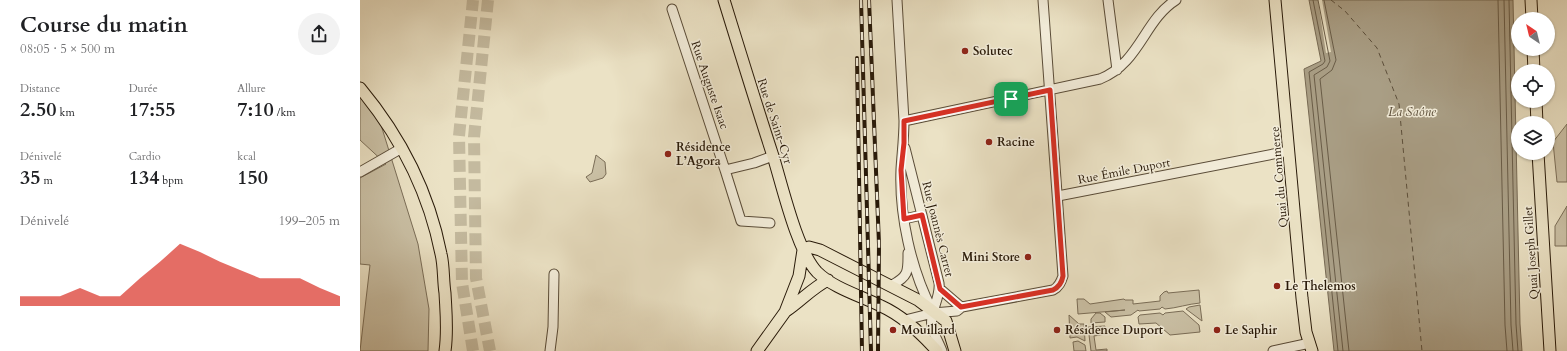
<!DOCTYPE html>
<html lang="fr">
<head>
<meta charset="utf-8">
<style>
  :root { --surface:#fff; --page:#f2f2f2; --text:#202124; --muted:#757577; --accent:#d93025 }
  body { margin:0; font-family:Cardo,serif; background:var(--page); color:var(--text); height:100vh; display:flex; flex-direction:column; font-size:15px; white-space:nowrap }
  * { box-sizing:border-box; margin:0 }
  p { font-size:13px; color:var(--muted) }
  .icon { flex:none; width:22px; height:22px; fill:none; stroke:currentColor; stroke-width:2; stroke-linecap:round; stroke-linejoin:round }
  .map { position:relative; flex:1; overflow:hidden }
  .sheet { display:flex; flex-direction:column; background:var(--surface); width:360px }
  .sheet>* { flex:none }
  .needle { width:26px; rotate:325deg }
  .fabs { position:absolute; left:1151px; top:12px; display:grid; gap:8px }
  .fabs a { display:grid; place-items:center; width:44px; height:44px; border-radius:50%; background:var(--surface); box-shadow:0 1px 3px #0004; font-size:20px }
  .pin { position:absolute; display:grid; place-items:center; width:34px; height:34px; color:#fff; margin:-17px; border-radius:8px; box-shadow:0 2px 6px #0006 }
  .round { display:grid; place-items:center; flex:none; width:42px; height:42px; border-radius:21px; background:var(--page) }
  .headline { display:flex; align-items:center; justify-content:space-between; height:68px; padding:0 20px }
  h1 { font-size:22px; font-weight:700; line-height:30px }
  .stats { display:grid; grid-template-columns:repeat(3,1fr); gap:6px; height:68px; padding:4px 20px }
  .stats div { display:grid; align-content:center }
  .stats b { font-size:20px; font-weight:700 }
  .stats small { font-size:11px; font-weight:400 }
  .stats p { font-size:11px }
  .chart { height:112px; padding:8px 20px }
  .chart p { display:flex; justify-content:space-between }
  .chart svg { width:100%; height:72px; margin-top:4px; fill:var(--accent); opacity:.7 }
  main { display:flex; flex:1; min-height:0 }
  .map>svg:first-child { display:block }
  .green { fill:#cac0a5; stroke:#7a6d57 }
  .water { fill:#a99e85; stroke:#766953 }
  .pier { fill:#ebe2c5 }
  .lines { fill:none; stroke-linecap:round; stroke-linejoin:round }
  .shore { stroke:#695c47; stroke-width:1 }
  .ferry { stroke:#5c4f3b; stroke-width:1; stroke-dasharray:5 4; stroke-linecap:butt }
  .highway-tunnel { stroke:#c4ba9f; stroke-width:12; stroke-dasharray:12 6; stroke-linecap:butt }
  .minor-casing { stroke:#5a4c38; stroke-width:11 }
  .major-casing { stroke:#291a09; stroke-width:13 }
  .minor { stroke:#f2ecd9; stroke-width:9 }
  .major { stroke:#ebe2c5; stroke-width:11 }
  .rail-casing { stroke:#291a09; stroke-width:4 }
  .rail { stroke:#f2ecd9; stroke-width:2.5; stroke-dasharray:8; stroke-linecap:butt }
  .route-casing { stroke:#fff; stroke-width:8 }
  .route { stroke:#d93025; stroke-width:5 }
  .poi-dot { fill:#8f2418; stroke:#f2ecd9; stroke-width:1.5 }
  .labels { text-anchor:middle; stroke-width:3; stroke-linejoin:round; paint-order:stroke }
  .poi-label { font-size:12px; font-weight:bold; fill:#291a09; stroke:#f2ecd9; text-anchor:start }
  .street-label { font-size:12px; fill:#291a09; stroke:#f2ecd9 }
  .water-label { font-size:13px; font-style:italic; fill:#5c4f3b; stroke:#f2ecd9 }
</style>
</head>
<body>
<main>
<section class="sheet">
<div class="headline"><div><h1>Course du matin</h1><p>08:05 · 5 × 500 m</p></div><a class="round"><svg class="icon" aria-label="share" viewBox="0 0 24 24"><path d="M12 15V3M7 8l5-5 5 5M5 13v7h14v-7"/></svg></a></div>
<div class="stats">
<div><p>Distance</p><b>2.50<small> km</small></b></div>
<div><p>Durée</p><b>17:55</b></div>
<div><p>Allure</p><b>7:10<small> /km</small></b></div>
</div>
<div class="stats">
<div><p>Dénivelé</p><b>35<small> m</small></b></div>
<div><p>Cardio</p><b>134<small> bpm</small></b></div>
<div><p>kcal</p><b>150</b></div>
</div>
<div class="chart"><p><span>Dénivelé</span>199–205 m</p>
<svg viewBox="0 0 160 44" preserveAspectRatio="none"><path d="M0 44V38L10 38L20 38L30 33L40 38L50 38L60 27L70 17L80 6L90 11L100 17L110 22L120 27L130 27L140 27L150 33L160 38V44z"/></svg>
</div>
</section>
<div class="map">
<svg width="1207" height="351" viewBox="0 0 1207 351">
  <rect width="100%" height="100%" fill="#ebe2c5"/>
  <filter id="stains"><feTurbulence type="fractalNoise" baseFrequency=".005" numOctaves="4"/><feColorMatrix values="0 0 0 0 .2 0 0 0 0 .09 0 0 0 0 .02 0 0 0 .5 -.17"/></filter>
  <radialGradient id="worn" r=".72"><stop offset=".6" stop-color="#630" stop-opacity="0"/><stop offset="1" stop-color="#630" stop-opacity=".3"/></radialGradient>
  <path class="green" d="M0,95L21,125L58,244L69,309L68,351H0L10,265L0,264V178L26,164L0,140Z
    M1207,124V182H1197L1193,142Z
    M236,155L245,162L246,174L243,178L230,182L226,177L232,173Z
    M1207,206V246H1195V226Z
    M839,290L840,303C828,304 817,308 805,309L802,307L800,309L779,311L778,310L771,315L751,317L745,312L765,310L718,314L717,299H724L730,304L764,299L765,300H773V304L800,301V296L804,292L807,291L808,293Z
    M840,305L842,321L826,309L829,307Z
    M823,311L839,325L840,332L810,335L796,323L779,324L778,317L780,315L800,313L803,315L805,313Z
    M736,313H740L745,317V322L731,323V319Z
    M709,315L719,324H724L725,341L717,337L710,338Z
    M745,326L746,334L734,336L736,350L747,349V351H731L728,327Z
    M718,341L725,345L726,351H714L713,342Z"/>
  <path class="water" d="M949,0H1153L1160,324L1162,351H974L944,69L961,61Z"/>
  <path class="pier" d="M958,0H962L971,52L966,53Z"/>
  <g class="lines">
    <path class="shore" d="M953,0L965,61L963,64L949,72L978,351
      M958,0L970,61L967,67L954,75L983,351
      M964,0L976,60L972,70L960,79L989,351
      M1138,0L1145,325L1147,351
      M1144,0L1151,325L1153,351
      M1149,0L1156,324L1158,351"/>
    <path class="ferry" d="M971,0L985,11L1017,48L1039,104L1062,351"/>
    <path class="highway-tunnel" d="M128,0L114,137L116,278L130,351
      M113,351L102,283L99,136L113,0"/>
    <defs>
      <path id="minor" d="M537,0C539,40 542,81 544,121C544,137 542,153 541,169C539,215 551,269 572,310
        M748,0L757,70
        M312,9L365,170L394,163L413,156
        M544,121L740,79C780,63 784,20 816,0
        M545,148L579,283C581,298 569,312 572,327C574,335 579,343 582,351
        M365,170L381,221L410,223
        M0,172L42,148
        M698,196L929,151
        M544,219L562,215
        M532,285C549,276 548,271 548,253
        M580,289L601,307
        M545,320L573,313L597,311L602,307L693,290C699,287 701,282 703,276L683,0
        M190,351L193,327L194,274
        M913,351L950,343"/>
      <path id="major" d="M364,0C380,52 396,104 413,156C422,185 437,251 457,272C473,288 501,296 521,306C543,316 561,333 577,351
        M915,0L942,298L946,332L952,351
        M1171,0L1172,19
        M1173,49L1174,71
        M0,88C40,136 69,193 81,254C84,266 83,280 85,293C86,313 88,331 85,351
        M1176,101L1177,123
        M1178,153L1190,351
        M443,250L449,247L460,250L558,300L586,321L595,351
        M426,311C441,301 452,288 468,280
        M397,351L425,312L439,276L443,250"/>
    </defs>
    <use href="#minor" class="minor-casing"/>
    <use href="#major" class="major-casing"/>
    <use href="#minor" class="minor"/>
    <use href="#major" class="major"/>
    <defs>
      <path id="rail" d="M501,0L511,351
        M509,0L519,244L518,351
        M497,58L502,351"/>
    </defs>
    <use href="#rail" class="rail-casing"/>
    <use href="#rail" class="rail"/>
  </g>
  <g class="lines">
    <defs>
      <path id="route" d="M690,90L703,276C702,282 699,287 693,290L601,307L580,289L562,215L544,219L541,170L544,143V121Z"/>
    </defs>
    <use href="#route" class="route-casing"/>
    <use href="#route" class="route"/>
  </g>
  <g class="poi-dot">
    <circle cx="605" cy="51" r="4"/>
    <circle cx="629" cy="142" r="4"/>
    <circle cx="308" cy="154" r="4"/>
    <circle cx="668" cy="257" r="4"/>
    <circle cx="917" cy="286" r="4"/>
    <circle cx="533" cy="330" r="4"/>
    <circle cx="697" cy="330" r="4"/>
    <circle cx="857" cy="330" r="4"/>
  </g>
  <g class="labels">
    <g class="poi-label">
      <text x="613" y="55">Solutec</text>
      <text x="637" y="146">Racine</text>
      <text x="316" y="151">Résidence<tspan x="316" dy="14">L’Agora</tspan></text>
      <text x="660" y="261" text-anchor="end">Mini Store</text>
      <text x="925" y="290">Le Thelemos</text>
      <text x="541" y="334">Mouillard</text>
      <text x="705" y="334">Résidence Duport</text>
      <text x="865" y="334">Le Saphir</text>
    </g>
    <g class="street-label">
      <text transform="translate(350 85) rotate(71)" y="4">Rue Auguste Isaac</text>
      <text transform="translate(415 121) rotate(72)" y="4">Rue de Saint-Cyr</text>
      <text transform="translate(764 171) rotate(-11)" y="4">Rue Émile Duport</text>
      <text transform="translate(919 177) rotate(-95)" y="4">Quai du Commerce</text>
      <text transform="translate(578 229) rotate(76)" y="4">Rue Joannès Carret</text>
      <text transform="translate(1171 253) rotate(-94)" y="4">Quai Joseph Gillet</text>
    </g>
    <g class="water-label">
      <text x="1052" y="116">La Saône</text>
    </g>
  </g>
  <rect width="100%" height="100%" filter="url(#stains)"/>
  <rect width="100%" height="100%" fill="url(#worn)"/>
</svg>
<div class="fabs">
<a><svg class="needle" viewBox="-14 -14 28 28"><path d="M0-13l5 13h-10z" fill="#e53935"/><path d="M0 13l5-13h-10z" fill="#757577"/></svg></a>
<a><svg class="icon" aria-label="locate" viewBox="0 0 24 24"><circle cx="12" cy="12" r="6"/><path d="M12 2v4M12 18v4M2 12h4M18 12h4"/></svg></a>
<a><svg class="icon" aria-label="layers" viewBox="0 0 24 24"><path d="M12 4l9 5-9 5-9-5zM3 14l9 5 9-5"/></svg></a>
</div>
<div class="pin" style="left:651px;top:99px;background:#1e9e55"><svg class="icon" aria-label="arrive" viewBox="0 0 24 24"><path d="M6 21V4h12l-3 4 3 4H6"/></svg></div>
</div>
</main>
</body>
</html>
